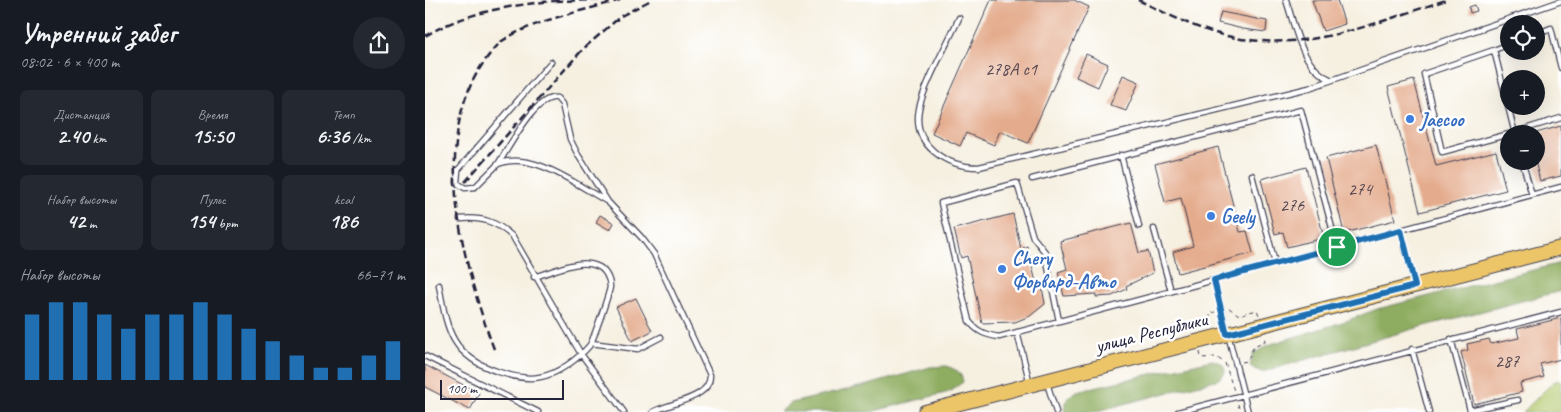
<!DOCTYPE html>
<html lang="ru">
<head>
<meta charset="utf-8">
<style>
  :root { --surface:#171b24; --page:#242831; --text:#f1f3f6; --muted:#9ea1a6; --accent:#1f6fb2 }
  body { margin:0; font-family:Caveat,sans-serif; background:var(--page); color:var(--text); height:100vh; display:flex; flex-direction:column; font-size:19px; white-space:nowrap }
  * { box-sizing:border-box; margin:0 }
  p { font-size:16px; color:var(--muted) }
  .icon { flex:none; width:28px; height:28px; fill:none; stroke:currentColor; stroke-width:2; stroke-linecap:round; stroke-linejoin:round }
  .map { position:relative; flex:1; overflow:hidden }
  .drawer { display:flex; flex-direction:column; background:var(--surface); width:425px }
  .drawer>* { flex:none }
  .controls { position:absolute; left:1075px; top:15px; display:grid; gap:10px }
  .controls a { display:grid; place-items:center; width:45px; height:45px; border-radius:50%; background:var(--surface); box-shadow:0 5px 20px #0002; font-size:25px }
  .scale { position:absolute; left:15px; bottom:12px; width:124px; box-sizing:border-box; padding-left:5px; border:2px solid #22223b; border-top:0; font-size:14px; line-height:18px; white-space:nowrap; color:#22223b; -webkit-text-stroke:4px #fff; paint-order:stroke }
  .pin { position:absolute; display:grid; place-items:center; width:42px; height:42px; color:#fff; margin:-21px; border:2px solid #fff; border-radius:50%; box-shadow:0 1px 5px #0007 }
  .round { display:grid; place-items:center; flex:none; width:52px; height:52px; border-radius:26px; background:var(--page) }
  .head { display:flex; align-items:center; justify-content:space-between; height:85px; padding:0 20px }
  h1 { font-size:28px; font-weight:700; line-height:38px }
  .metrics { display:grid; grid-template-columns:repeat(3,1fr); gap:8px; height:85px; padding:5px 20px }
  .metrics div { display:grid; align-content:center; border-radius:8px; background:var(--page); text-align:center }
  .metrics b { font-size:21px; font-weight:700 }
  .metrics small { font-size:14px; font-weight:400 }
  .metrics p { font-size:14px }
  .chart { height:140px; padding:10px 20px }
  .chart p { display:flex; justify-content:space-between }
  .chart svg { width:100%; height:90px; margin-top:5px; stroke:var(--accent); stroke-width:6 }
  main { display:flex; flex:1; min-height:0 }
  .map>svg:first-child { display:block }
  .green { fill:#b4c96e; stroke:#6b7654 }
  .forest { fill:#8fad61; stroke:#58684e }
  .building { fill:#e4ab8c }
  .lines { fill:none; stroke-linecap:round; stroke-linejoin:round }
  .service-casing { stroke:#424154; stroke-width:7 }
  .primary-casing { stroke:#424154; stroke-width:16 }
  .path { stroke:#424154; stroke-width:1; stroke-dasharray:4 4; stroke-linecap:butt }
  .service { stroke:#fff; stroke-width:4.5 }
  .primary { stroke:#edc569; stroke-width:14 }
  .rail { stroke:#22223b; stroke-width:2.5; stroke-dasharray:8 4; stroke-linecap:butt }
  .route-casing { stroke:#fff; stroke-width:10 }
  .route { stroke:#1f6fb2; stroke-width:6 }
  .shop-dot { fill:#3f7fe0; stroke:#fff; stroke-width:2 }
  .labels { text-anchor:middle; stroke-width:5; stroke-linejoin:round; paint-order:stroke }
  .number-label { font-size:18px; fill:#52444f }
  .shop-label { font-size:20px; font-weight:bold; fill:#366cbe; stroke:#fff; text-anchor:start }
  .street-label { font-size:20px; fill:#22223b; stroke:#fff }
</style>
</head>
<body>
<main>
<section class="drawer">
<div class="head"><div><h1>Утренний забег</h1><p>08:02 · 6 × 400 m</p></div><a class="round"><svg class="icon" aria-label="share" viewBox="0 0 24 24"><path d="M12 15V3M7 8l5-5 5 5M5 13v7h14v-7"/></svg></a></div>
<div class="metrics">
<div><p>Дистанция</p><b>2.40<small> km</small></b></div>
<div><p>Время</p><b>15:50</b></div>
<div><p>Темп</p><b>6:36<small> /km</small></b></div>
</div>
<div class="metrics">
<div><p>Набор высоты</p><b>42<small> m</small></b></div>
<div><p>Пульс</p><b>154<small> bpm</small></b></div>
<div><p>kcal</p><b>186</b></div>
</div>
<div class="chart"><p><span>Набор высоты</span>66–71 m</p>
<svg viewBox="0 0 160 44" preserveAspectRatio="none"><path d="M5 44V12M15 44V6M25 44V6M35 44V12M45 44V19M55 44V12M65 44V12M75 44V6M85 44V12M95 44V19M105 44V25M115 44V32M125 44V38M135 44V38M145 44V32M155 44V25"/></svg>
</div>
</section>
<div class="map">
<svg width="1136" height="412" viewBox="0 0 1136 412">
  <rect width="100%" height="100%" fill="#fff"/>
  <filter id="ink" filterUnits="userSpaceOnUse"><feTurbulence type="fractalNoise" baseFrequency=".02" numOctaves="2"/><feDisplacementMap in="SourceGraphic" scale="10" xChannelSelector="R" yChannelSelector="G"/><feConvolveMatrix kernelMatrix="1 2 1 2 8 2 1 2 1" color-interpolation-filters="sRGB"/></filter>
  <filter id="wash" filterUnits="userSpaceOnUse"><feTurbulence type="fractalNoise" baseFrequency=".0096" numOctaves="4" result="noise"/><feDisplacementMap in="SourceGraphic" scale="20" xChannelSelector="R" yChannelSelector="G"/><feGaussianBlur stdDeviation="1.12" result="paint"/><feColorMatrix in="noise" values="0 0 0 0 0 0 0 0 0 0 0 0 0 0 0 0 0 1.4 0 .05"/><feComposite in="paint" operator="in"/></filter>
  <g filter="url(#wash)">
    <rect width="100%" height="100%" fill="#f6f0e1"/>
    <path class="green" d="M1136,380V412H1098L1128,382Z"/>
    <path class="forest" d="M1136,263V291L992,328L837,372L825,367L828,354L843,345L921,321L952,309Z
      M787,360C796,362 800,364 800,373L794,379L669,412H640L639,409L643,397L652,391Z
      M521,366C530,369 537,372 538,382L524,392L446,412H355L366,403L447,384L505,367Z"/>
    <g id="blocks">
      <path class="building" d="M566,0H649L664,7L603,143L575,131L569,145L541,133L535,146L507,133Z
        M887,0H912L920,24L898,31Z
        M1050,5L1052,11L1045,13L1044,7Z
        M796,12L842,21L841,32L818,29L793,23Z
        M661,54L683,64L673,87L651,77Z
        M698,75L714,82L701,111L685,105Z
        M989,80L1011,166L1071,151L1081,190L995,212L963,87Z
        M1136,126V176L1115,181L1110,161L1111,133Z
        M951,145L970,220L919,233L901,158Z
        M793,147L815,232L822,231L828,253L753,273L748,252L768,246L756,198L740,202L730,164Z
        M881,167L899,238L862,247L858,232L850,234L836,179Z
        M588,214L596,249L602,246L611,282L616,281L620,304L605,316L590,322L557,323L542,256L536,258L529,229Z
        M175,215L189,223L185,230L171,222Z
        M706,223L714,253L723,251L728,273L701,286L702,289L687,296L671,297V294L639,296L633,272L642,269L635,241Z
        M211,298L227,331L207,341L191,307Z
        M1136,318V359L1115,364L1119,377L1095,383L1097,392L1049,404L1036,352L1043,350L1042,344L1064,339L1066,344L1094,338L1092,329Z
        M0,365L54,393L45,410L0,387Z"/>
    </g>
  </g>
  <g filter="url(#ink)">
    <use href="#blocks" fill-opacity="0" stroke="#424154" stroke-width="1"/>
    <g class="lines">
      <defs>
        <path id="service" d="M861,0C871,29 876,68 907,80L1136,1
          M534,18C523,43 499,84 494,109C487,146 522,167 554,167L884,88L907,80
          M1111,34L1126,28L1136,68
          M1084,44L1069,50L1090,134
          M1069,50L999,74L1017,152L1084,134
          M1087,133L1136,118
          M696,155L714,226
          M1097,161L1107,195
          M73,164L50,187L40,188L32,183L33,170L126,62
          M827,175L850,263
          M607,179L876,110L912,247
          M183,202C153,186 108,150 73,164C84,148 111,94 132,98L137,104L145,139L153,155L183,202L217,238L229,254L285,375C286,399 246,402 228,412
          M35,219C57,217 71,221 88,237L156,354L199,412
          M729,229L746,291
          M976,230L989,284
          M14,285C22,329 25,356 74,372C86,376 101,380 115,377C133,374 153,359 165,345C168,340 184,294 185,287C185,279 180,269 172,266C154,258 127,272 109,277
          M634,321L620,252L608,237L592,183L516,203L544,321C552,332 561,335 574,337L789,280
          M592,332L605,384
          M1026,339L1045,410L1093,400
          M166,343L213,349L236,337
          M987,349L1004,412
          M0,356L113,412
          M622,383L631,412
          M753,412L1136,312
          M823,412L789,280L1136,187"/>
        <path id="primary" d="M500,412L1136,248"/>
      </defs>
      <use href="#service" class="service-casing"/>
      <use href="#primary" class="primary-casing"/>
      <path class="path" d="M804,308L814,315L832,310L834,315
        M770,331L768,326L783,322L786,313L790,312
        M775,352L776,358L791,357L800,363L809,391
        M817,362L822,361L829,346L840,341L839,336
        M813,404L815,412"/>
      <use href="#service" class="service"/>
      <use href="#primary" class="primary"/>
      <path class="rail" d="M713,0C738,12 763,25 790,33C873,57 944,25 1021,0
        M130,1L177,0
        M0,36C42,11 89,5 137,0
        M40,182L158,49L196,16L226,0
        M69,349C32,250 0,114 77,41C111,19 156,12 195,0"/>
    </g>
  </g>
  <g class="lines" filter="url(#ink)">
    <defs>
      <path id="route" d="M976,230L990,286L802,334L789,280Z"/>
    </defs>
    <use href="#route" class="route-casing"/>
    <use href="#route" class="route"/>
  </g>
  <g class="shop-dot">
    <circle cx="985" cy="119" r="5"/>
    <circle cx="786" cy="216" r="5"/>
    <circle cx="577" cy="269" r="5"/>
  </g>
  <g class="labels">
    <g class="number-label">
      <text x="586" y="75">278А с1</text>
      <text x="935" y="195">274</text>
      <text x="867" y="211">276</text>
      <text x="1082" y="367">287</text>
    </g>
    <g class="shop-label">
      <text x="995" y="126">Jaecoo</text>
      <text x="796" y="223">Geely</text>
      <text x="587" y="265">Chery<tspan x="587" dy="23">Форвард-Авто</tspan></text>
    </g>
    <g class="street-label">
      <text transform="translate(726 332) rotate(-14)" y="7">улица Республики</text>
    </g>
  </g>
</svg>
<div class="controls">
<a><svg class="icon" aria-label="locate" viewBox="0 0 24 24"><circle cx="12" cy="12" r="6"/><path d="M12 2v4M12 18v4M2 12h4M18 12h4"/></svg></a>
<a>+</a>
<a>−</a>
</div>
<div class="scale">100 m</div>
<div class="pin" style="left:912px;top:247px;background:#1e9e55"><svg class="icon" aria-label="arrive" viewBox="0 0 24 24"><path d="M6 21V4h12l-3 4 3 4H6"/></svg></div>
</div>
</main>
</body>
</html>
